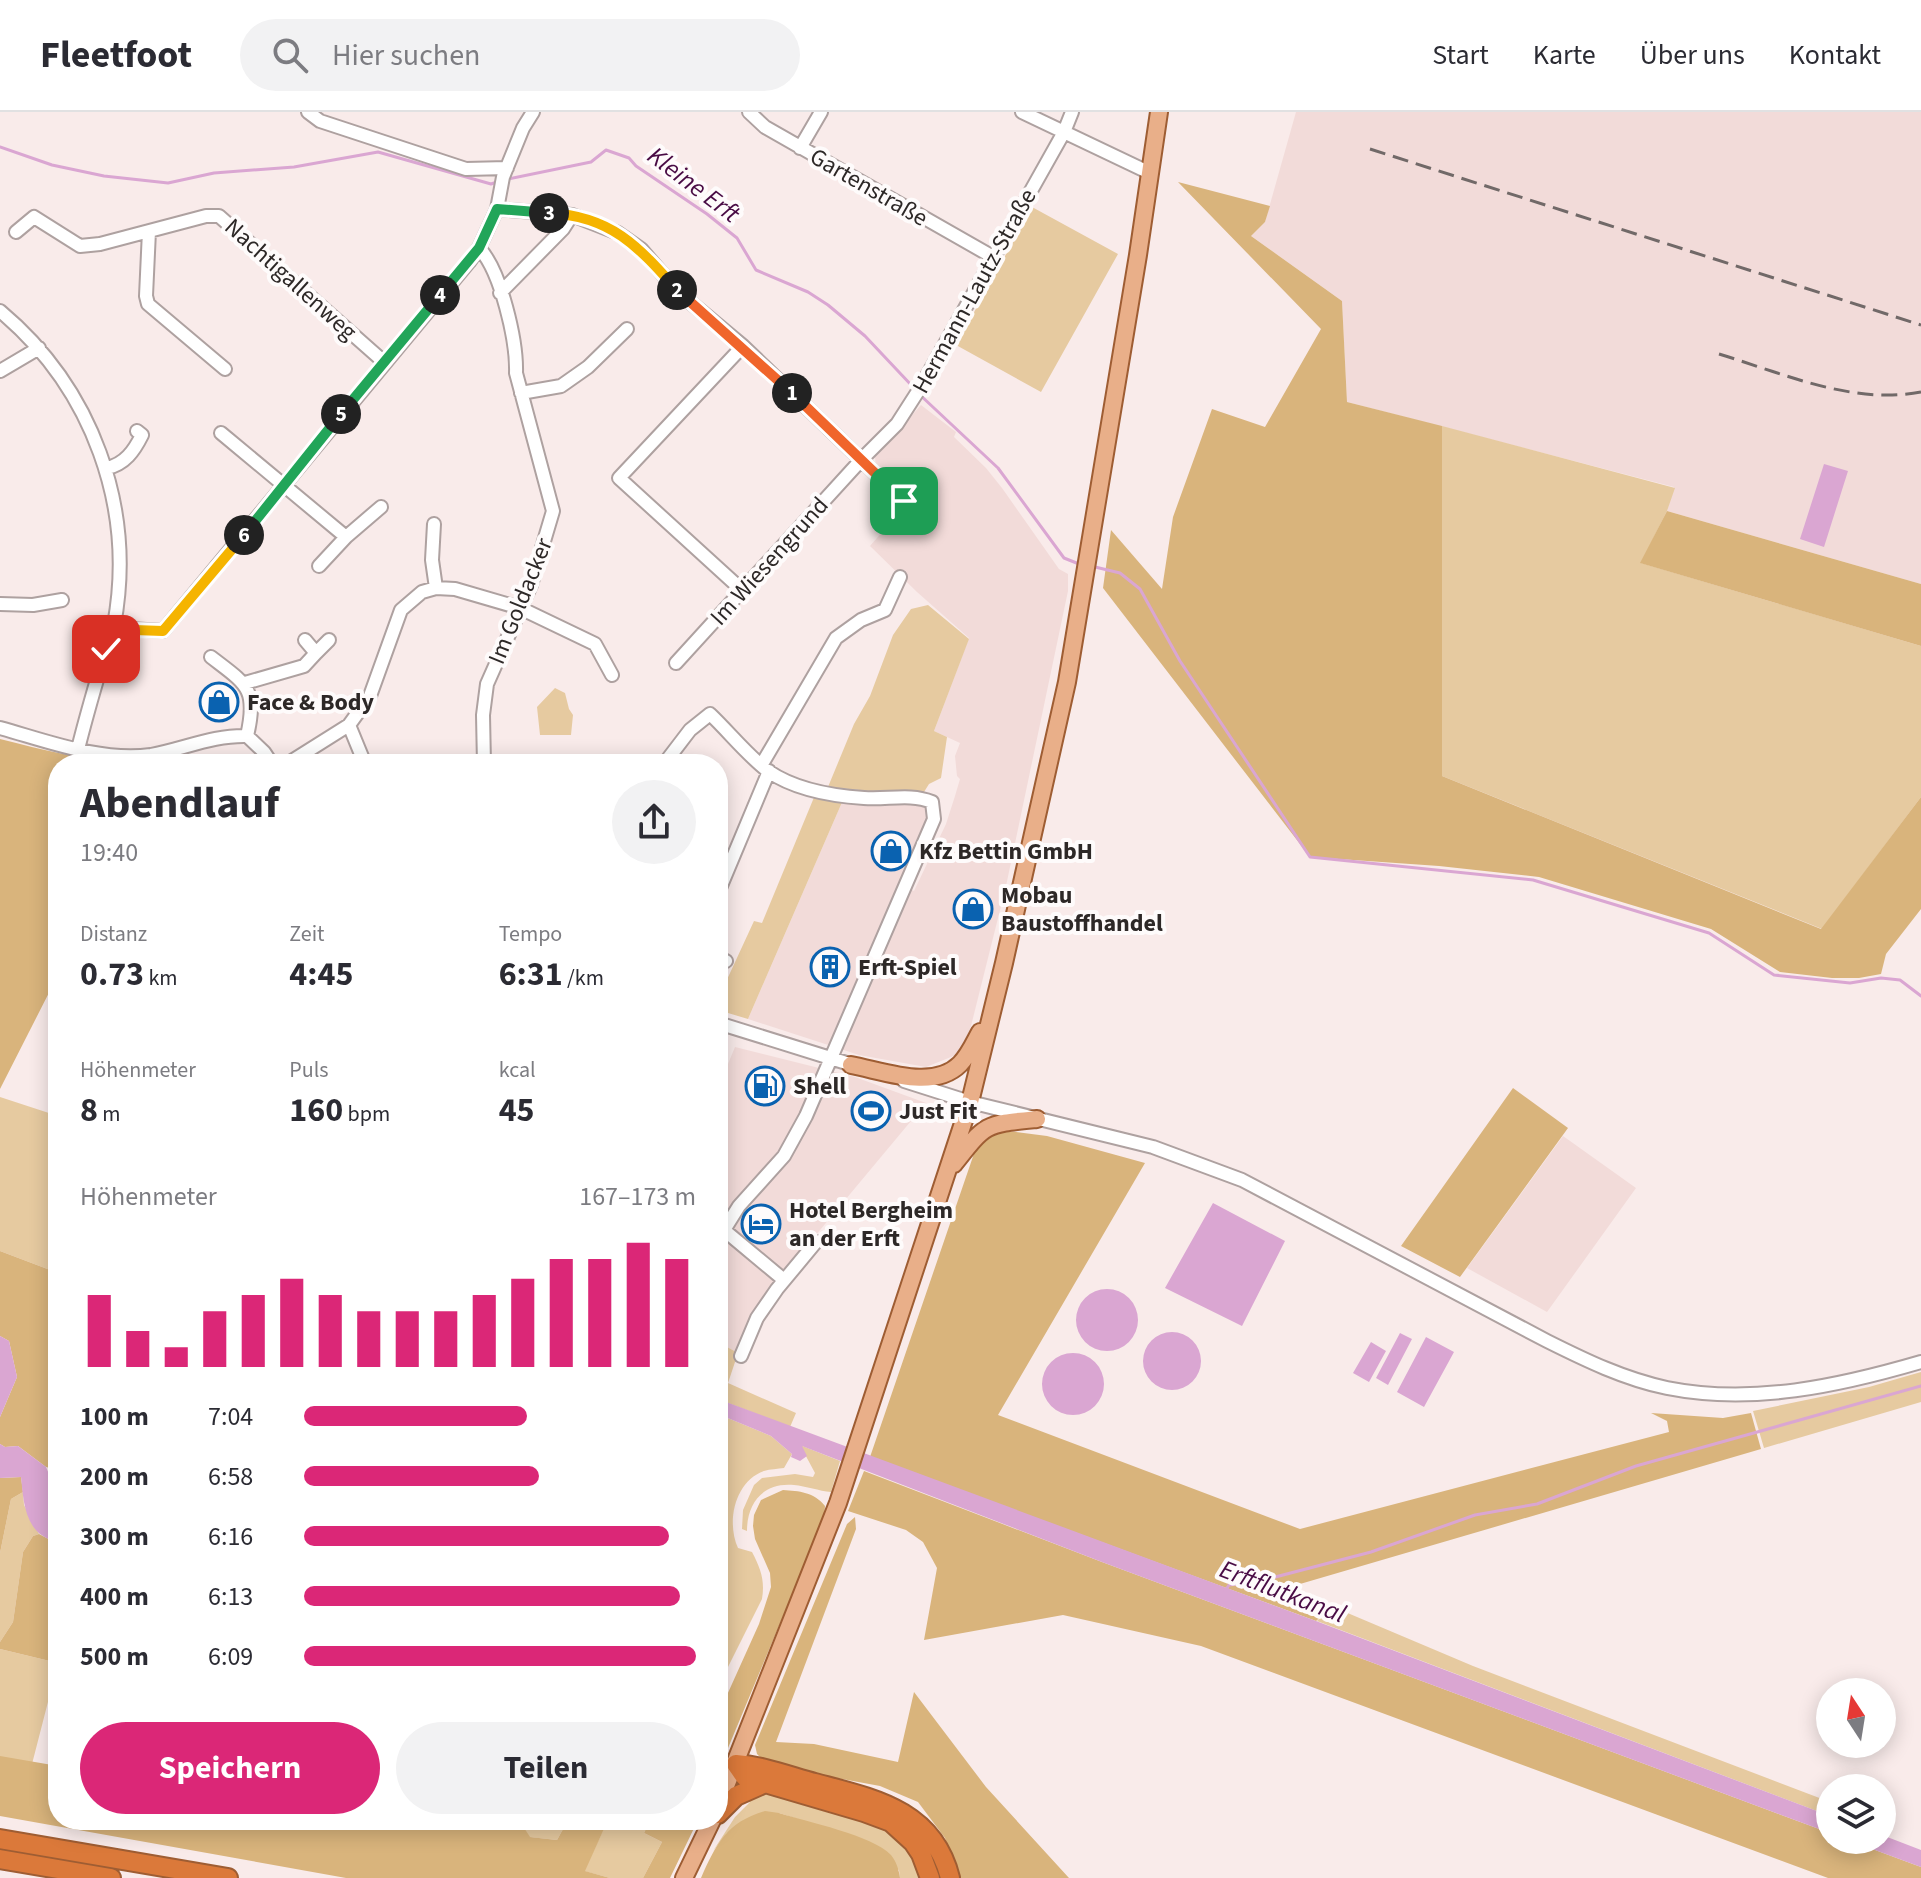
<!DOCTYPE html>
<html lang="de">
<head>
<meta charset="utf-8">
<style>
  :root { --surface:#fff; --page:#f2f2f3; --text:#2b2b33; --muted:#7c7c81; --line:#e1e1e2; --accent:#db2777 }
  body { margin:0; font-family:"Source Sans 3",sans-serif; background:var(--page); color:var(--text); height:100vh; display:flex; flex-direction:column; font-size:30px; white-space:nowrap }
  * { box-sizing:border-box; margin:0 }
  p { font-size:26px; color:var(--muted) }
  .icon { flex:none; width:44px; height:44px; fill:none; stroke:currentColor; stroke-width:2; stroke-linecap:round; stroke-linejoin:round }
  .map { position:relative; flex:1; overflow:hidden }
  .drawer { position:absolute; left:48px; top:642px; width:680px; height:1076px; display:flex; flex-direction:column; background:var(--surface); border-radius:32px; box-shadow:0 4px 20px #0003 }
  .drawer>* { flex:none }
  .needle { width:52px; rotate:348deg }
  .controls { position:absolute; left:1816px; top:1566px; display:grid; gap:16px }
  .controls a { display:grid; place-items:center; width:80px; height:80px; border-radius:50%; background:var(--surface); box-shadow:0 4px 20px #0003; font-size:40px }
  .pin { position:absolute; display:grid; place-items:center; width:68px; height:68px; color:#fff; margin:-34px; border-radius:16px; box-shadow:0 4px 12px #0006 }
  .km { position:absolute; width:40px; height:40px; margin:-20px; border-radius:50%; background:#222; color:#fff; font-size:22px; line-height:40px; text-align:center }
  .round { display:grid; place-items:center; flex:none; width:84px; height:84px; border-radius:42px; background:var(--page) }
  .summary { display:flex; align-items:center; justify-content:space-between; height:136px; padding:0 32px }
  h1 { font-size:44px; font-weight:700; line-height:60px }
  .metrics { display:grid; grid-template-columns:repeat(3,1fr); gap:12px; height:136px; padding:8px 32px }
  .metrics div { display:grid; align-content:center }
  .metrics b { font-size:34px; font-weight:700 }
  .metrics small { font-size:22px; font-weight:400 }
  .metrics p { font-size:22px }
  .chart { height:224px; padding:16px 32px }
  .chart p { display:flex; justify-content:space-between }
  .chart svg { width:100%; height:144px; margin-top:8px; stroke:var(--accent); stroke-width:6 }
  .action { display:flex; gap:16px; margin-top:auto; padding:16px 32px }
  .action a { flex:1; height:92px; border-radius:48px; background:var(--accent); color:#fff; font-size:32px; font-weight:700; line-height:92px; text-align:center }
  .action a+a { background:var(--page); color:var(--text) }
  ul { padding:0 32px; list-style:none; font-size:26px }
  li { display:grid; grid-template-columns:128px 96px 1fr; align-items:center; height:60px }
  li i { height:20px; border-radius:10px; background:var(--accent) }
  header { display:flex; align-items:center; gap:48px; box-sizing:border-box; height:112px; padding:0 40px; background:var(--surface); border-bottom:2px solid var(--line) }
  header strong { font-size:38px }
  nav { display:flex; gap:44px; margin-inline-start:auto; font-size:28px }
  .search { width:560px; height:72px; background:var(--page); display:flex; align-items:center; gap:20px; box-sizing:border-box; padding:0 28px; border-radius:44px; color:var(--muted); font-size:30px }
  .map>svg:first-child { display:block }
  .built { fill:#f2dbd9 }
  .green { fill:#e6caa0 }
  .forest { fill:#d9b47c }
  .water { fill:#daa6d2 }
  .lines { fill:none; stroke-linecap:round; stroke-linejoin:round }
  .stream { stroke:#daa6d2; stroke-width:3 }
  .minor-casing { stroke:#aea1a0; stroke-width:16 }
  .major-casing { stroke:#9e5d33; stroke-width:20 }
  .highway-casing { stroke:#9e5d33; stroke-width:22 }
  .minor { stroke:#fff; stroke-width:12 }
  .major { stroke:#e9af89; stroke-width:16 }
  .highway { stroke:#db793a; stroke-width:18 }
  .rail { stroke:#716968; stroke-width:3; stroke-dasharray:16 8; stroke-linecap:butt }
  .split-1-casing { stroke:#fff; stroke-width:16 }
  .split-2-casing { stroke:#fff; stroke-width:16 }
  .split-3-casing { stroke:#fff; stroke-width:16 }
  .split-4-casing { stroke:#fff; stroke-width:16 }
  .split-5-casing { stroke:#fff; stroke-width:16 }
  .split-6-casing { stroke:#fff; stroke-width:16 }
  .split-7-casing { stroke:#fff; stroke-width:16 }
  .split-8-casing { stroke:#fff; stroke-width:16 }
  .split-1 { stroke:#f0652b; stroke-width:10 }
  .split-2 { stroke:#f0652b; stroke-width:10 }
  .split-3 { stroke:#f5b400; stroke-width:10 }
  .split-4 { stroke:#22a559; stroke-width:10 }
  .split-5 { stroke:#22a559; stroke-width:10 }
  .split-6 { stroke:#22a559; stroke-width:10 }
  .split-7 { stroke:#f5b400; stroke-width:10 }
  .split-8 { stroke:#f5b400; stroke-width:10 }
  .labels { text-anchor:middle; stroke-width:8; stroke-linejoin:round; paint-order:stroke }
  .street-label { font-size:24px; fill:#2d2827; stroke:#fefbfb }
  .poi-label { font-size:24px; font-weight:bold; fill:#2d2827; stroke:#fefbfb; text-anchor:start }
  .water-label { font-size:26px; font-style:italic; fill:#490c45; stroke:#fefbfb }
</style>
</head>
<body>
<header>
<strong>Fleetfoot</strong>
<div class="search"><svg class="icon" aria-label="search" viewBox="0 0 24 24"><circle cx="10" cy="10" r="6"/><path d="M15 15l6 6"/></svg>Hier suchen</div>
<nav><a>Start</a><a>Karte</a><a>Über uns</a><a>Kontakt</a></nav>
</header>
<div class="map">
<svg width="1921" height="1766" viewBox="0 0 1921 1766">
  <rect width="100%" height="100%" fill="#f9ebea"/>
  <path class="built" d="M1296,0H1921V472L1667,399L1674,375L1347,290L1342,189L1251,124L1265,110Z
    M921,293L956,320L954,325L986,356L1002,376L1059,457L1068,462V479L1006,774L970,918L956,943L926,955L859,943L748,907L843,688L917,689L926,697L929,706L902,773L914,779L946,712L955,684L960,667L957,664L955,644L960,631L934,619L969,526L917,480L870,434L904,395L876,355L875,345Z
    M735,935L855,965L926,991L775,1172L738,1241L718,1230V970L723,964Z
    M1563,1024L1636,1076L1547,1200L1467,1156Z"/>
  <path class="green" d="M1032,95L1118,142L1041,280L956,233Z
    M1442,314L1675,376L1667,399L1641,451L1921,534V685L1822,817L1442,664Z
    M928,493L969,527L934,619L947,625L941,666L929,672L924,680L891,681L828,675L854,612L870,584L893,523L911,497Z
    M555,576L565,581L569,597L573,603L571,623H540L537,595Z
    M815,683L843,688L748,907L718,898V887L754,809L762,811Z
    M0,985L58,1004V1161L0,1139Z
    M718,1230L738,1241L728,1271L796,1301L790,1315L718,1287Z
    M1921,1260V1290L1764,1336L1753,1299L1869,1275Z
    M718,1302L771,1324L792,1342L784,1356C778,1357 770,1357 764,1359C735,1369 726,1410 738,1436L752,1440C761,1457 765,1469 762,1487L718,1575Z
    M800,1333L840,1349L831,1380C819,1379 806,1374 794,1373C764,1370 747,1390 747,1419L742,1417L743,1398L754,1373L762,1366L795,1362L813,1365L815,1361Z
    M23,1380L24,1393L39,1422L33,1424L23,1440L13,1510L0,1530V1441L11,1387Z
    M1331,1494L1473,1554L1830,1690V1704L1317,1509Z
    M0,1537L58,1551L32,1652L0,1645Z
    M760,1678L885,1713L913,1739L924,1766H900L899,1758L804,1709L779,1701L727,1721L713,1739L735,1705L750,1690L749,1682Z
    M519,1708H568L557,1728L529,1725Z
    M608,1708H650L644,1721L662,1730L643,1766H610L584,1759Z"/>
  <path class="forest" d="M1178,70L1270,94L1265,110L1251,124L1342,189L1347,290L1442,314V664L1821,817L1921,685V797L1886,842L1881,862L1859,866H1832L1780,860L1711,817L1539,765L1439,754L1310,745L1103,476L1111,418L1162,477L1173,405L1212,297L1265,315L1321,217Z
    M1667,399L1921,472V534L1640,451Z
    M0,627C55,641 99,653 157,646L158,652H58V863L0,977Z
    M1513,976L1568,1016L1460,1165L1401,1134Z
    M1008,1019L1047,1024L1145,1051L998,1303L1300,1417L1669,1320L1667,1309L1651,1301L1723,1306L1751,1301L1761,1337L1300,1472L1297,1476L1324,1502L1316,1509L870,1345L979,1027Z
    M0,1139L58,1161V1358L46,1355L18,1334L5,1335L0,1332V1305L17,1265L9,1229L0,1224Z
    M864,1359L1102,1450L1830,1721V1728H1848L1921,1755V1766H1828L1201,1534L1063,1503L924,1528L937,1456L923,1430L906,1418L848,1399Z
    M21,1365L23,1380L11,1387L0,1441V1366Z
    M783,1378C799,1379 814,1380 825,1394L824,1406L718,1660V1603L759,1512L771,1475L770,1461L755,1427L753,1414L754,1403L761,1388Z
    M855,1405L856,1417L776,1630L814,1632L898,1650L914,1580L986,1675L1069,1766H958L945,1726L918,1690L880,1674L788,1657L764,1649L757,1642L755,1633L847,1412Z
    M39,1422L58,1432V1551L0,1537V1530L13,1510L23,1440L33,1424Z
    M0,1644L58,1654V1708H397L435,1716L519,1708L530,1725L557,1728L568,1708H608L585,1759L610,1766H346L0,1704Z
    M765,1699L779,1701C807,1710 872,1723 891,1743C896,1749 899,1758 900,1766H701C716,1732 727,1710 765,1699Z
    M650,1708H698L670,1766H643L662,1730L644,1721Z"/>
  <path class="water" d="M1824,352L1848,359L1824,435L1800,427Z
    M1213,1091L1285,1129L1242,1214L1165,1176Z
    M1076 1208a31 31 0 1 1 62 0a31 31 0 1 1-62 0Z
    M1143 1249a29 29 0 1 1 58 0a29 29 0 1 1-58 0Z
    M1400,1221L1412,1227L1388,1273L1376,1266Z
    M0,1224L9,1229L17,1265L0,1305Z
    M1426,1225L1454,1240L1424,1295L1397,1280Z
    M1371,1230L1386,1239L1369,1270L1353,1261Z
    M1042 1272a31 31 0 1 1 62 0a31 31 0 1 1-62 0Z
    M718,1287L1316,1509L1830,1704V1721L1102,1450L802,1334L807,1344L800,1349L791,1345L792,1342L771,1324L718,1302Z
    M0,1332L5,1335L18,1334L46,1355L52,1369L58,1371V1432C53,1429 45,1426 40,1422C24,1409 23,1384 21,1365L0,1366Z
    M1882,1723L1921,1738V1755L1848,1728H1882Z"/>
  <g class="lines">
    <path class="stream" d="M0,35L52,53L104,64L168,71L214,61L294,55L378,40L491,72L497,70
      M508,67L591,50L606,38L629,46L636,54L707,102L737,126L756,158L808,180L828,193L865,224L914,276
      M919,282L998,356L1064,446L1079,452
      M1091,454L1120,461L1140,477L1180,549L1310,745L1533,768L1709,821L1774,863L1850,871L1881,866L1900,868L1921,884
      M1225,1479L1229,1473L1256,1470L1371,1440L1475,1403L1537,1392L1636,1354L1921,1274"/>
    <defs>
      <path id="minor" d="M308,0L320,9L466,57L507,56
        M749,0L765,15L993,145
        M1022,0L1150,61
        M800,36L821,0
        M497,97L572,103L618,121L641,137L678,180L743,234L904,389
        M149,119L146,184L148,192L225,257
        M16,120L34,105L80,134L100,132L206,104H219L384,250
        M479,136C501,159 517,229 516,261L553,399L531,473L487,572L483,603L484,652
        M500,181L563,117L572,103
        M0,199C92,276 136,395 114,513C111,527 105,540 101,554C93,581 85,609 78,637
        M743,234L619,366L743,479
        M0,259L39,236
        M521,281L561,274L588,255L627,217
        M221,321L346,425L319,454
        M107,356C125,352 134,339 142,323L137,319
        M434,412L432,448L436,476
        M346,425L381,395
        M0,492L33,493L62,488
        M114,516L163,519L469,150L479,136L497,97L503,65L523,16L533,0
        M316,541L329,528
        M211,545C246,572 258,576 247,624
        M676,551L862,347L897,312L922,273L1064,20L1072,0
        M245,571L304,554L316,541L305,528
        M349,613L370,584L401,498L422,480L436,476L455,477L520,496L595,532L612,563
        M0,616C47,629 101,650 151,643C184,637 213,623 247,624L264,640L272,652
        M287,652L349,613L365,652
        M664,652L690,618L710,602C729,620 747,643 768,659C794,677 833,684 864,686C887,688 910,681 932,690L934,707L806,1004L784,1044L739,1094L724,1118L718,1122
        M762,652L836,526L861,508L885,498L900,465
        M718,781L769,659
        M718,846L726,849
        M718,911L856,954
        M904,969L970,990L1153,1035L1242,1068L1547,1229C1585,1248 1624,1267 1667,1276C1752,1293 1839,1274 1921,1250
        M724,1118L784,1168
        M741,1244L757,1206L777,1177L816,1130"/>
      <path id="major" d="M851,953C884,959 933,979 960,952C969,943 974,931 980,920
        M954,1052C986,1011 985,1012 1037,1007
        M718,1694L838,1391L970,990L1004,851L1067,570L1138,143L1159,0
        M684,1766L712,1708"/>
      <path id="highway" d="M736,1652C763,1654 789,1664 815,1671C875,1687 933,1698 950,1766
        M736,1652L745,1665L864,1700L891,1710L913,1730L921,1742L930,1766
        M718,1702L736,1684L763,1672
        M0,1727L228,1766
        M0,1747L111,1766"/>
    </defs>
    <use href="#minor" class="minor-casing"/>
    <use href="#major" class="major-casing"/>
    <use href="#highway" class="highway-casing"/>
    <use href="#minor" class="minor"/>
    <use href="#major" class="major"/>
    <use href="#highway" class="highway"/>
    <path class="rail" d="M1370,37L1921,213
      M1719,242C1785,262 1852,293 1921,280"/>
  </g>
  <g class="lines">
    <defs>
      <path id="split-1" d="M792,281L904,389"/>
      <path id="split-2" d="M677,178L792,281"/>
      <path id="split-3" d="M549,101C611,104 638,134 677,178"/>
      <path id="split-4" d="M440,183L479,136L497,97L549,101"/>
      <path id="split-5" d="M341,302L440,183"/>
      <path id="split-6" d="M244,423L341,302"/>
      <path id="split-7" d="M134,518L163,519L244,423"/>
      <path id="split-8" d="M106,537L114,516L134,518"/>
    </defs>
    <use href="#split-1" class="split-1-casing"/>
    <use href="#split-2" class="split-2-casing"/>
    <use href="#split-3" class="split-3-casing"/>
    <use href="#split-4" class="split-4-casing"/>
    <use href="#split-5" class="split-5-casing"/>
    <use href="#split-6" class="split-6-casing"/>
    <use href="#split-7" class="split-7-casing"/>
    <use href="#split-8" class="split-8-casing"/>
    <use href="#split-1" class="split-1"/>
    <use href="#split-2" class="split-2"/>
    <use href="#split-3" class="split-3"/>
    <use href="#split-4" class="split-4"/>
    <use href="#split-5" class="split-5"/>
    <use href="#split-6" class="split-6"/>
    <use href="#split-7" class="split-7"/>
    <use href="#split-8" class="split-8"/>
  </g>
  <defs>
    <symbol id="shop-ring" viewBox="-11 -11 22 22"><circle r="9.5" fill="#fefbfb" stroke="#0a62b0" stroke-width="1.5"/><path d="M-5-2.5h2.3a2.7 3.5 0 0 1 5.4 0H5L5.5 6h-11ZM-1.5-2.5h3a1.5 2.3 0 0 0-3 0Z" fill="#0a62b0"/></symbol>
    <symbol id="building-ring" viewBox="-11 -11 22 22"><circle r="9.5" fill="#fefbfb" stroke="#0a62b0" stroke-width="1.5"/><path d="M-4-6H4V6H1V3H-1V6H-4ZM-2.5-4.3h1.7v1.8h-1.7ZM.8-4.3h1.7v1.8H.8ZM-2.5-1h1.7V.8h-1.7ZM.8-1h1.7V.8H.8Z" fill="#0a62b0"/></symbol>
    <symbol id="fuel-ring" viewBox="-11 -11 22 22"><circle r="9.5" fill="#fefbfb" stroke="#0a62b0" stroke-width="1.5"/><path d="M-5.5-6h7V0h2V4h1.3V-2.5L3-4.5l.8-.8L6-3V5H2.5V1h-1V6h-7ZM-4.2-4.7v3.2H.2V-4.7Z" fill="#0a62b0"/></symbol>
    <symbol id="stadium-ring" viewBox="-11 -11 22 22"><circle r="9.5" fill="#fefbfb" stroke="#0a62b0" stroke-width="1.5"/><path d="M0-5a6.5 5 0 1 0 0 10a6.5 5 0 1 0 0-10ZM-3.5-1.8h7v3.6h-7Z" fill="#0a62b0"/></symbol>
    <symbol id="hotel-ring" viewBox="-11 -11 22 22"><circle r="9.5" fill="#fefbfb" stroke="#0a62b0" stroke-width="1.5"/><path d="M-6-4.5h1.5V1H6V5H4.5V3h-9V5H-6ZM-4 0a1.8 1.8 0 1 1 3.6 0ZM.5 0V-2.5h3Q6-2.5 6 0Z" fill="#0a62b0"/></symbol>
  </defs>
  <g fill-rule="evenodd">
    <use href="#shop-ring" x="197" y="568" width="44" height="44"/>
    <use href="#shop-ring" x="869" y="717" width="44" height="44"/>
    <use href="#shop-ring" x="951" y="775" width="44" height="44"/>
    <use href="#building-ring" x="808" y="833" width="44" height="44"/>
    <use href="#fuel-ring" x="743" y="952" width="44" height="44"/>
    <use href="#stadium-ring" x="849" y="977" width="44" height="44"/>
    <use href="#hotel-ring" x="739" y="1090" width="44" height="44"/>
  </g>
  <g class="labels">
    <g class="street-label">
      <text transform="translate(869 75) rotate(30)" y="8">Gartenstraße</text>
      <text transform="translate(291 167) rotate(42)" y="8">Nachtigallenweg</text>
      <text transform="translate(974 179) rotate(-61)" y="8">Hermann-Lautz-Straße</text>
      <text transform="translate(769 449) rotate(-48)" y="8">Im Wiesengrund</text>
      <text transform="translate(520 489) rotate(-68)" y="8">Im Goldacker</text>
    </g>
    <g class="poi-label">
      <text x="247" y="598">Face &amp; Body</text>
      <text x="919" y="747">Kfz Bettin GmbH</text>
      <text x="1001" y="791">Mobau<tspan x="1001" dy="28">Baustoffhandel</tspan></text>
      <text x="858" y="863">Erft-Spiel</text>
      <text x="793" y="982">Shell</text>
      <text x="899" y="1007">Just Fit</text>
      <text x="789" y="1106">Hotel Bergheim<tspan x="789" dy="28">an der Erft</tspan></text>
    </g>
    <g class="water-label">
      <text transform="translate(694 72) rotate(37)" y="9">Kleine Erft</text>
      <text transform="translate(1283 1479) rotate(21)" y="9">Erftflutkanal</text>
    </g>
  </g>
</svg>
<div class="controls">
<a><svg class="needle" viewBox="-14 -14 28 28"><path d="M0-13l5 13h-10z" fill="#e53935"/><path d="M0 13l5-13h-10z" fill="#7c7c81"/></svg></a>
<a><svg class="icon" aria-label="layers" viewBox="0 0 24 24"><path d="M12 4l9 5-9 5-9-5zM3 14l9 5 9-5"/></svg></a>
</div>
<div class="pin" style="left:904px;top:389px;background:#1e9e55"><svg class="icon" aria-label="arrive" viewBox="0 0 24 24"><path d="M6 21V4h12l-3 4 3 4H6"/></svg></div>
<div class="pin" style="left:106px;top:537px;background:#d93025"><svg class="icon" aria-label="check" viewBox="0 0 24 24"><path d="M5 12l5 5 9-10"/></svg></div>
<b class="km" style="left:792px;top:281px">1</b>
<b class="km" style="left:677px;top:178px">2</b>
<b class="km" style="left:549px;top:101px">3</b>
<b class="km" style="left:440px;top:183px">4</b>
<b class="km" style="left:341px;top:302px">5</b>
<b class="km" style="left:244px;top:423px">6</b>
<section class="drawer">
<div class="summary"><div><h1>Abendlauf</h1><p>19:40</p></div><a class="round"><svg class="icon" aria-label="share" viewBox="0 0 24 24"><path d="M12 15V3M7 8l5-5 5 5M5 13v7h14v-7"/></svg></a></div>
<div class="metrics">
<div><p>Distanz</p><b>0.73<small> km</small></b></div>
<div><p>Zeit</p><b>4:45</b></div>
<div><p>Tempo</p><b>6:31<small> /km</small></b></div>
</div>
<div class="metrics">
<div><p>Höhenmeter</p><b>8<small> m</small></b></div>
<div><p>Puls</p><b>160<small> bpm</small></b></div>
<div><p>kcal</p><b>45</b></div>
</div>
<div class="chart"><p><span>Höhenmeter</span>167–173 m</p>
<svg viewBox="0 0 160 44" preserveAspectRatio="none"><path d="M5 44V22M15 44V33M25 44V38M35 44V27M45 44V22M55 44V17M65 44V22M75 44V27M85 44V27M95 44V27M105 44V22M115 44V17M125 44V11M135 44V11M145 44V6M155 44V11"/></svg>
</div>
<ul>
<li><b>100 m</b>7:04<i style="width:57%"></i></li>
<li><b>200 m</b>6:58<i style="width:60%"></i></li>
<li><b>300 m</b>6:16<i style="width:93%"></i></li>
<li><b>400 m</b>6:13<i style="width:96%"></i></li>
<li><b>500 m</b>6:09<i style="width:100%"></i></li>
</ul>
<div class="action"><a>Speichern</a><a>Teilen</a></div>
</section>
</div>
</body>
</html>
